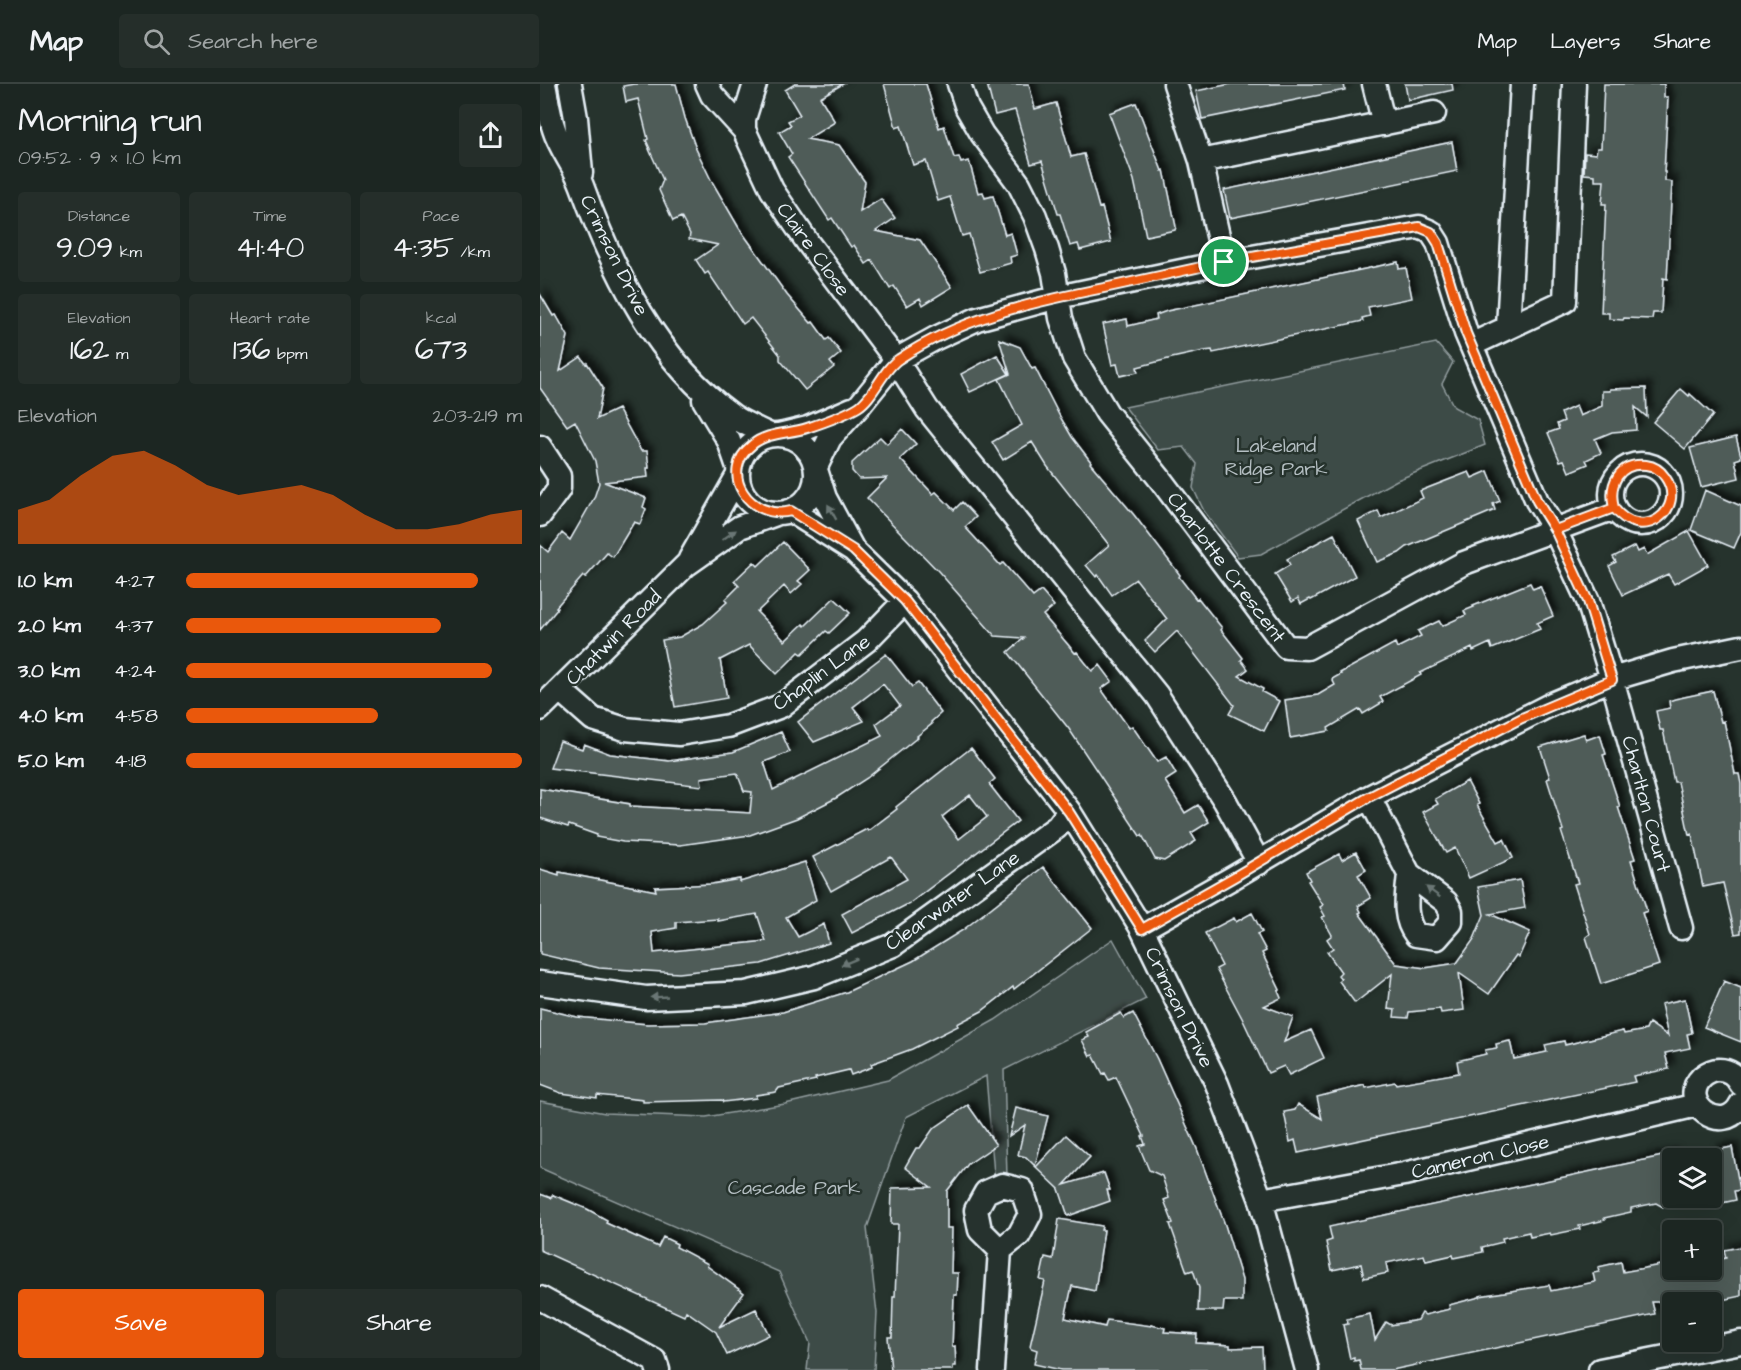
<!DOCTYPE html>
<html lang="en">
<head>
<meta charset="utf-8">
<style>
  :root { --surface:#1c2622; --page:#252e2a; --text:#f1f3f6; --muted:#a0a5a5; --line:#3a4340; --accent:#ea580c }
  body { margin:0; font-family:"Architects Daughter",sans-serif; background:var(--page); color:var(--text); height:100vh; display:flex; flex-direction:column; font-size:22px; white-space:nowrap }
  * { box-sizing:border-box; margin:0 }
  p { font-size:20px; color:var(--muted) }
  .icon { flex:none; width:33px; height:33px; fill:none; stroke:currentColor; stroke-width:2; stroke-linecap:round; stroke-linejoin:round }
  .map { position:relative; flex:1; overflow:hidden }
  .side { display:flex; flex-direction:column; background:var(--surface); width:540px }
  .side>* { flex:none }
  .fabs { position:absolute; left:1122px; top:1064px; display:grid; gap:12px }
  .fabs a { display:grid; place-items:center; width:60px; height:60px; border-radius:6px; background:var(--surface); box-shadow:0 6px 24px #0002,0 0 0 2px var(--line); font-size:30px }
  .pin { position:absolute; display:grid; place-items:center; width:51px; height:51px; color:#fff; margin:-26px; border:3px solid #fff; border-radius:50%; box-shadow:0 2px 6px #0007 }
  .round { display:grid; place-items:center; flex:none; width:63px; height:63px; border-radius:6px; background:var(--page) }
  .head { display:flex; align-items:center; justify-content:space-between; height:102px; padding:0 18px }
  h1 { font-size:33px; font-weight:600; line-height:45px }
  .figures { display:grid; grid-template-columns:repeat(3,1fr); gap:9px; height:102px; padding:6px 18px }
  .figures div { display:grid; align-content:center; border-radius:6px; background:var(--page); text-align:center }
  .figures b { font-size:30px; font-weight:600 }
  .figures small { font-size:16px; font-weight:400 }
  .figures p { font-size:16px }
  .chart { height:168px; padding:12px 18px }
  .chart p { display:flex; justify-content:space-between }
  .chart svg { width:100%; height:108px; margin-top:6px; fill:var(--accent); opacity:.7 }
  .button { display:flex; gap:12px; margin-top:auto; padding:12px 18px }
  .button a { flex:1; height:69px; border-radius:6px; background:var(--accent); color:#fff; font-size:24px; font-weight:600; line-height:69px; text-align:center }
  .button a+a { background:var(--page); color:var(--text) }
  ul { padding:0 18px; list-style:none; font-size:20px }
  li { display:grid; grid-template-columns:96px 72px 1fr; align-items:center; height:45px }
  li i { height:15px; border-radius:8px; background:var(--accent) }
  header { display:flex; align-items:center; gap:36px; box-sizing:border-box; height:84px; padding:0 30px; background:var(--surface); border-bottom:2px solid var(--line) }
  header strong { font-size:28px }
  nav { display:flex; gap:33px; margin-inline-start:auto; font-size:21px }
  .search { width:420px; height:54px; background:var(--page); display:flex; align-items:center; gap:15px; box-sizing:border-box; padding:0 21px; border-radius:6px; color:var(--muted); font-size:22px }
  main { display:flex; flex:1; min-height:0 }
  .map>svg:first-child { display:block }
  .green { fill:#3e4b47; stroke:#939ea0; stroke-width:1.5 }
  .building { fill:#505c59; stroke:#e8f1f8; stroke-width:1.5; fill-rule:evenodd; filter:url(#shadow) }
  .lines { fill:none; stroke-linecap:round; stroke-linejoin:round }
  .minor-casing { stroke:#e8f1f8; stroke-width:27 }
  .minor { stroke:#26332d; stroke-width:22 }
  .oneway { fill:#6a7674 }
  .route-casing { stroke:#fff; stroke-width:12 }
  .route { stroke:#ea580c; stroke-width:8 }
  .labels { text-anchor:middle; stroke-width:5; stroke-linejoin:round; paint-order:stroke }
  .street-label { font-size:20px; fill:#e8f1f8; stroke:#26332d }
  .park-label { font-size:20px; fill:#b5bfc3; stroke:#26332d }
</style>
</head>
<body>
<header>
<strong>Map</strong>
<div class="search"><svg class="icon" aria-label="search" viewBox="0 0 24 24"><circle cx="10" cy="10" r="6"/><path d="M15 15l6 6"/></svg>Search here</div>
<nav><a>Map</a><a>Layers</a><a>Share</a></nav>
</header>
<main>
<section class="side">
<div class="head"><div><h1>Morning run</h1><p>09:52 · 9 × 1.0 km</p></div><a class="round"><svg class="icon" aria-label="share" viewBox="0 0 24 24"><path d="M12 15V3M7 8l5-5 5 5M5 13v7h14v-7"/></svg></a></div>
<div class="figures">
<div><p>Distance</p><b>9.09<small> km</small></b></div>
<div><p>Time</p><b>41:40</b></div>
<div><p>Pace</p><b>4:35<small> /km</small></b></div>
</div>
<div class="figures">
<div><p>Elevation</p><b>162<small> m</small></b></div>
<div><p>Heart rate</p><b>136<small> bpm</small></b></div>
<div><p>kcal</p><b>673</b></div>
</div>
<div class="chart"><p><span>Elevation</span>203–219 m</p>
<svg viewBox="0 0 160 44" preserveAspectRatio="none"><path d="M0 44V30L10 26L20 16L30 8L40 6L50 12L60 20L70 24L80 22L90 20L100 24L110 32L120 38L130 38L140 36L150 32L160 30V44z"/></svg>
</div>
<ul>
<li><b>1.0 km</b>4:27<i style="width:87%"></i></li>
<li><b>2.0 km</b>4:37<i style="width:76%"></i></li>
<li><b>3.0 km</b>4:24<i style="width:91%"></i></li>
<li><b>4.0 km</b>4:58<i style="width:57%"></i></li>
<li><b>5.0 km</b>4:18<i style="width:100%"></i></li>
</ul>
<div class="button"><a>Save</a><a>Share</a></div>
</section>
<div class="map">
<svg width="1201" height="1286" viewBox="0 0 1201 1286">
  <defs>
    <filter id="shadow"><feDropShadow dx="5.5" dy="-5.5" stdDeviation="3" flood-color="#0009"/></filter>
  </defs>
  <rect width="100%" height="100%" fill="#26332d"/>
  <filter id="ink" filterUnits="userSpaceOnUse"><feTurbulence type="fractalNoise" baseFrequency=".0167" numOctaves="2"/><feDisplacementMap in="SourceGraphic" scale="12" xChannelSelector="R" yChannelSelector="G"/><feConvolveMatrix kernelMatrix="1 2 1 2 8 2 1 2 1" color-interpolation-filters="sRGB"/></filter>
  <g filter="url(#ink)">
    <path class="green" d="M896,259L913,278L902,300L914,323L938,336L945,361L857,396L721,470L698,473L664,427L653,404L657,380L644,363L618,366L585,323Z
      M573,855L606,915L464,986L467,1093L454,1090L446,992L366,1033L327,1144L337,1229L334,1286H267L270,1259L239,1188L0,1084V1017L65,1029L166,1033L245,1020L348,996L455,936Z"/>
    <path class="building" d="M94,0H136L145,34L156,65L171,96L199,144L247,211L271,239L273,238L286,256L289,254L301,269L290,278L294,283L265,306L240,276V271L211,234L203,240L168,188L165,190L156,176L178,161L149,155L150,150L141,133L133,137L119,106L123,96L109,65H110L106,56L108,55L98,15L86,18L83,2Z
      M255,0H303L280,13L295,38L267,55L299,61L325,98L320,128L341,115L355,134L336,147L380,156L412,203L383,221L380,214L367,222L354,202L350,205L332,176L326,180L314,161L311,163L292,134L289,136L248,73L252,70L239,48L251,41L248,37L260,31L245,6Z
      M344,0H386L399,44L404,42L414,74L419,73L421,79L429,77L438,109L443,108L445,114L453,112L465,151L471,149L477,171L470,173L471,179L440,188L429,150L422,152L410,113L398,117L386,77L373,81L361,42L356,44Z
      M447,0H489L495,25L516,19L531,73L544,70L559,124L562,123L571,158L540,166L538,160L530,162L520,130H518L502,77L491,80L475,26L455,31Z
      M691,0H804L805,6L662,35L656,7Z
      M865,0H912L913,6L868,16Z
      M1064,0H1124V13H1128L1124,88H1125V97L1132,98L1127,195L1123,194L1121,229H1113L1112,235L1084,234L1083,236L1069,235V229H1061L1066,120H1062L1064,97H1055V91L1044,90L1045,69L1056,70L1057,64H1061Z
      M596,19L622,87L624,86L636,143L635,146L606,152L594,96L569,29Z
      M912,58L917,87L690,134L684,106Z
      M858,178L859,185L866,184L872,214L828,223L830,232L822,234L823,237L673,269L672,266L664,267L632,274L597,283L598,288L580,292L577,280L572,281L563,240L587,235L588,242L617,235L616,231L627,227Z
      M0,210L13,232L16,231L28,252L20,287L41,273L46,280L47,279L63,304L57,335L78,325L101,367H107L109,384H107L108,393L64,398L106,414L103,423L106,425L100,440L94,438L73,473L67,469L45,494L43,492L16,523L18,524L0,546V461L8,468L22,449L30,456L54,414L59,399L55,377L35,337L27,342L0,304Z
      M459,255L480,263L492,285L495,284L519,331L532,353L551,378L550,379L594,431L640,491L639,493L656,515L658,514L682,544L681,546L703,574L701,576L708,585L699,592L723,605L722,608L739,617L724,647L689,630L694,621L637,547L615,568L605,557L627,535L596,495L572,511L558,491L556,493L546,481L569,461L507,382L492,358L463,376L452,358L482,341L459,295L470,290Z
      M457,271L469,290L430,308L421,290Z
      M1106,304L1107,333L1095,323L1096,346L1072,348L1055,355L1061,369L1046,376L1048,380L1029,388L1024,376L1020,377L1008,349L1019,345L1017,340L1024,337L1021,329L1036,322L1040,332L1062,322V307H1070V305Z
      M1141,305L1149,312L1150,310L1173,331L1145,365L1113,338Z
      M362,345L376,360L360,375L393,410L396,408L414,426L422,418L436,433L425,443L460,481L463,479L493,513L501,507L514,522L503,531L535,569L537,568L552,587L560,581L572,597L561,605L589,644L592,642L617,678L626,673L636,690L625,697L645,729L658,721L669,738L651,749L656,757L624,777L615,775L602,751L600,752L529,645L468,568L484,554L455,552L399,488L327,414L347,394L319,395L312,387V379L340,353L347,360Z
      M1196,353L1201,372V374L1195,376L1199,394L1161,403L1150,364Z
      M948,387L960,417L953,420L955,426L867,463L859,469L837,478L818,437L838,427L841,434L883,414L880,407L929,388L932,394Z
      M1165,406L1201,422V448L1194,464L1151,446Z
      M1149,447L1168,481L1134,500L1128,490L1083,511L1069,482L1076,478L1073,473L1095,462L1098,468L1104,465L1107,471Z
      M794,450L815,492L771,516L770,515L761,520L758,514L752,518L735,490L750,481L747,475Z
      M243,458L270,486L258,497L262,500L251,510L244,502L217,528L245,557L263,540L265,542L294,514L310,529L289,549L286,547L262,570L259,568L237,590L209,561L180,576L187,614L135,623L122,556L140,553L163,540L187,518L185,516L199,502L194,497L214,478L218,482Z
      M990,499L993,505L1000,502L1013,532L997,539L1000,545L952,565L950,559L933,567L932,564L880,589L881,591L840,613L843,618L823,630L820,625L788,644L789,647L750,654L745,616L778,611L795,601L792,595L801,590L800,589L855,559L857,564L881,552L878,547L899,537L902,542L926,531L924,527L934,523L933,522Z
      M346,570L372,603L378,599L401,629L391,638L392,640L377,652L378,653L327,694L296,714L257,734L210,751L140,761L83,758L56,753L57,751L29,741L28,743L0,734V705L90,720V722L210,729L212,708L204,707L197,689L161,694L162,702L10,684L20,657L42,665L44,660L70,670L129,677L193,668L241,648L250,668L224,678L233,706L342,652L336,640L360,622L343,600L313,623L324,637L274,658L258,638Z
      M1173,607L1181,638L1184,637L1195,690H1199L1201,700V849L1195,850L1183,799L1163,803L1152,750L1149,751L1138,698H1134L1123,646H1120L1116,627L1130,624L1129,617L1135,615Z
      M1044,650L1046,656L1060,651L1066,670L1063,671L1080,723H1078L1095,775L1091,776L1107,827L1102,829L1119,881L1061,900L1046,853L1050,850L1034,800L1038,799L1021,747L1023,746L1007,695L1010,694L1000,663Z
      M431,664L455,695L449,700L478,737L370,819L312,849L302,830L367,795L351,773L291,807L273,773L327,745L328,747L357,725L356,723ZM430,711L447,733L419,755L402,733Z
      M927,697L939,720L937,721L958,758L964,755L973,774L929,794L915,764L906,769L883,728L898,720L895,715Z
      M816,768L826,786L818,791L831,814L818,822L821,828L819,829L856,880L885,884L917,879L934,855L944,831L938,803L980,796L985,824L950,830L990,848L979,873L976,871L949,910L919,889L924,926L901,929L900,925L869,928L868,934L854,933L855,926L848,925L852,890L815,919L799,897L801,895L798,891L801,888L787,868L793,864L787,855L792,851L782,833L785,832L780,823L783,821L768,797L770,796L766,788L799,770L802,776Z
      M265,778L276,816L246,833L258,853L284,840L289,859L221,880L139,889L59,884L0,870V785L19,791V788L116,807L115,803L172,800L200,795V798ZM217,830L226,857L114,869L112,848L136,844V838L178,835V837Z
      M503,783L552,844L474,905L473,903L442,927L417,940L418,942L372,965L331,980L332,983L311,991L309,986L275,994L276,996L239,1004L236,1008L216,1011V1014L183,1018L182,1016L103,1018V1016L57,1011V1014L21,1009L0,1001V924L37,933L107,940L165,939L243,928L307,908L373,877L423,846Z
      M712,829L722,848L717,850L726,867L722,869L740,906L738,907L741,914L724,922L753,933L744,958L771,946L784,974L749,991L744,982L728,989L702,934L676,885L682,882L665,849L694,834L696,838Z
      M1184,897L1201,904V958L1164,943Z
      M1145,915L1152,949L1147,950L1150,964L1125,969L1129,985L1093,992L1095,998L758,1069L755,1056L750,1058L744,1028L755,1026L758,1020L782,1035L777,1013L825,1001L826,1004L855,998L856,1000L919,989L917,977L946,970L945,966L957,964L956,960L970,957L974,975L1007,968L1005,961L1024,957L1025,961L1083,947L1084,950L1106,946L1109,939L1128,952L1121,920Z
      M581,929L584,934L593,929L617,975L657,1065L685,1141L702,1196V1217H684L683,1227H658L659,1204L653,1186L647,1188L630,1140L633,1139L624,1116L629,1114L622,1092L609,1086L599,1062L605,1060L602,1052H604L576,993L569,996L565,989L563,990L553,971L550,972L542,956L549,953L546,948Z
      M428,1021L456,1061L428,1080L407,1107V1144H412L411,1189H418L417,1211H414L412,1263L415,1262L416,1282H413V1286H351L348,1253H352L353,1213H355L358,1140H351L352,1104L391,1103L365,1083L376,1064H380L393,1045Z
      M476,1024L508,1032L495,1082L486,1073L478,1071L485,1041L469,1052Z
      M526,1051L550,1073L524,1101L564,1089L570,1106H567L570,1117L528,1132L519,1105L496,1083Z
      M1192,1063L1200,1106L1194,1107L1196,1116L1182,1119V1116L1172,1118V1067Z
      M1132,1070V1107L1123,1123L1116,1119L1091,1124V1128L1064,1134L1065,1136L1039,1142L1040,1145L1011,1151L1010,1149L990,1153L989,1148L962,1154L963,1158L942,1163L943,1168L914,1174L913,1171L886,1177L884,1171L846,1179L848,1189L824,1194L821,1180L792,1186L786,1158L792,1156L789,1143Z
      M0,1110L11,1114L13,1111L47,1125L67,1136L66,1139L118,1163L123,1153L137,1160L136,1163L168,1180L167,1182L204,1209L179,1243L216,1225L229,1251L187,1271L176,1248L146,1227L144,1232L0,1166Z
      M519,1135L562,1142L561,1146H564L555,1207L532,1202L525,1234L565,1243L567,1236L611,1242V1241L625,1244L624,1248L657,1250L656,1259L690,1261V1264L722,1263L723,1286H521L494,1280L497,1266L491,1264L490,1262L505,1197L500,1196L505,1173L513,1175Z
      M1201,1163V1212L1172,1218H1112L1115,1230L852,1286H821L819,1276L814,1277V1274L810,1275L803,1241L808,1240L807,1235L830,1230L835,1256L846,1238L851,1241L878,1236L882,1229L885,1231L910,1225L909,1221L940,1213V1212L1009,1201L1011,1207L1055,1198L1053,1189L1059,1188L1058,1183L1081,1178L1083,1188L1132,1179V1185H1172V1177L1186,1174L1184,1166Z"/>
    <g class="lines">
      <defs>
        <path id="minor" d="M4,0C7,15 9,31 14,45C20,65 35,82 42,102C73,188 117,277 193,332C204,340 218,345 230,351
          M30,0L36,34L41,89
          M167,0L172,11L204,46V35L215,0
          M419,0L427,24L442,50L479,100L495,132L507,165L514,189L521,234L534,274L567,329L620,395L746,563L767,564L924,479L1074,424
          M635,0L661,77L684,178
          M834,0L844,40
          M204,46L232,106L268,159L356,276L387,325L617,611L685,717L719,779
          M661,77L894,29
          M968,243L982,0
          M931,261L1025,217L1034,0
          M164,316L189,357L198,383
          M198 390a39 39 0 1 1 78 0a39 39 0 1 1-78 0Z
          M239,351L268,344L312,325
          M0,363L19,392V405L0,431
          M1071 410a30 30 0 1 1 60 0a30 30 0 1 1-60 0Z
          M276,383L290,354L319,322L356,276L396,254L437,235L518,213L684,178L879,143L891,148L898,159L926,249L997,417L1015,446L1048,517L1072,595L1141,844
          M277,389L285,414L312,464
          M251,427L313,466L365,517L529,727L602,845L677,1000L721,1116L767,1286
          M150,475L198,391
          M20,606L53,635L85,645L139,650L188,642L241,622L326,557L365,517
          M0,625L146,481L200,443L236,430
          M829,713L869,790L906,818L911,827V838L897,854L876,851C862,833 867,812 869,790
          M602,845L694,793L829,713L1012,620L1072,595L1133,577L1201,563
          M0,899L106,914L206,909L274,893L353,861L517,743L529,727
          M1201,1000C1197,992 1189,986 1179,986C1172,986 1167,989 1162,993C1136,1019 1184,1054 1201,1020
          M462,1101L482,1106L490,1130L479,1151L460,1166L440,1146L436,1126L446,1108Z
          M721,1116L864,1090L1157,1021
          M0,1214L115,1277L118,1286
          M452,1286L460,1166
          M1060,1286L1201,1258"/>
      </defs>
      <use href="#minor" class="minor-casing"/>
      <use href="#minor" class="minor"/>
    </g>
    <defs><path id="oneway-solid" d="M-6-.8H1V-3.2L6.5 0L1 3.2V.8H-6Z" transform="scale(1.5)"/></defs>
    <g class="oneway">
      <use href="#oneway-solid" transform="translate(292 428) rotate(-119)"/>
      <use href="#oneway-solid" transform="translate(189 451) rotate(-35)"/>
      <use href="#oneway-solid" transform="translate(893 808) rotate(-143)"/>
      <use href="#oneway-solid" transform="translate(309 878) rotate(158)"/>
      <use href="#oneway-solid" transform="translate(119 913) rotate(177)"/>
    </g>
  </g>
  <g class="lines" filter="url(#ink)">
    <defs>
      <path id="route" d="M684,178C644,187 604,195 564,204C493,218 420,234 359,275C343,285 334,313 318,323C305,331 282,339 267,344C249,350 227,348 212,361C177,389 210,437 251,427L313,466L365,517L529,728L602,845L694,793L829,713L982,634L1072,596L1048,517L1015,446L1074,424C1102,461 1148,425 1125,393C1121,387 1114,382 1106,381C1079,378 1068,400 1074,424L1015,446L997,417L926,249L898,159L891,148L879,143L684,178"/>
    </defs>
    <use href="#route" class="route-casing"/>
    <use href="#route" class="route"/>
  </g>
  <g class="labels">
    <g class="street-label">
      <text transform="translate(274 165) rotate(54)" y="7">Claire Close</text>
      <text transform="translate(75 171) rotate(64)" y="7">Crimson Drive</text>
      <text transform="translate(687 483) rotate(53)" y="7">Charlotte Crescent</text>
      <text transform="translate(73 553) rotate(-45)" y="7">Chatwin Road</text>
      <text transform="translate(281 588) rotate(-36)" y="7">Chaplin Lane</text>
      <text transform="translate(1107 720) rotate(75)" y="7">Charlton Court</text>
      <text transform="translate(412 816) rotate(-35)" y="7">Clearwater Lane</text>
      <text transform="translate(640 923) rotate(64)" y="7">Crimson Drive</text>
      <text transform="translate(940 1072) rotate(-13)" y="7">Cameron Close</text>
    </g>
    <g class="park-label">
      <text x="736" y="368">Lakeland<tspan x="736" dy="23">Ridge Park</tspan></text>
      <text x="254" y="1110">Cascade Park</text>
    </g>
  </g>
</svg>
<div class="fabs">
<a><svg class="icon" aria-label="layers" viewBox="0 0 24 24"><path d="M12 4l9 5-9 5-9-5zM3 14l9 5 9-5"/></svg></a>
<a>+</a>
<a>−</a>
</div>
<div class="pin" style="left:684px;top:178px;background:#1e9e55"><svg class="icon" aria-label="arrive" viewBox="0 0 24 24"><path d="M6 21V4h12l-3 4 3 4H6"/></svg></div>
</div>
</main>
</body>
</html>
